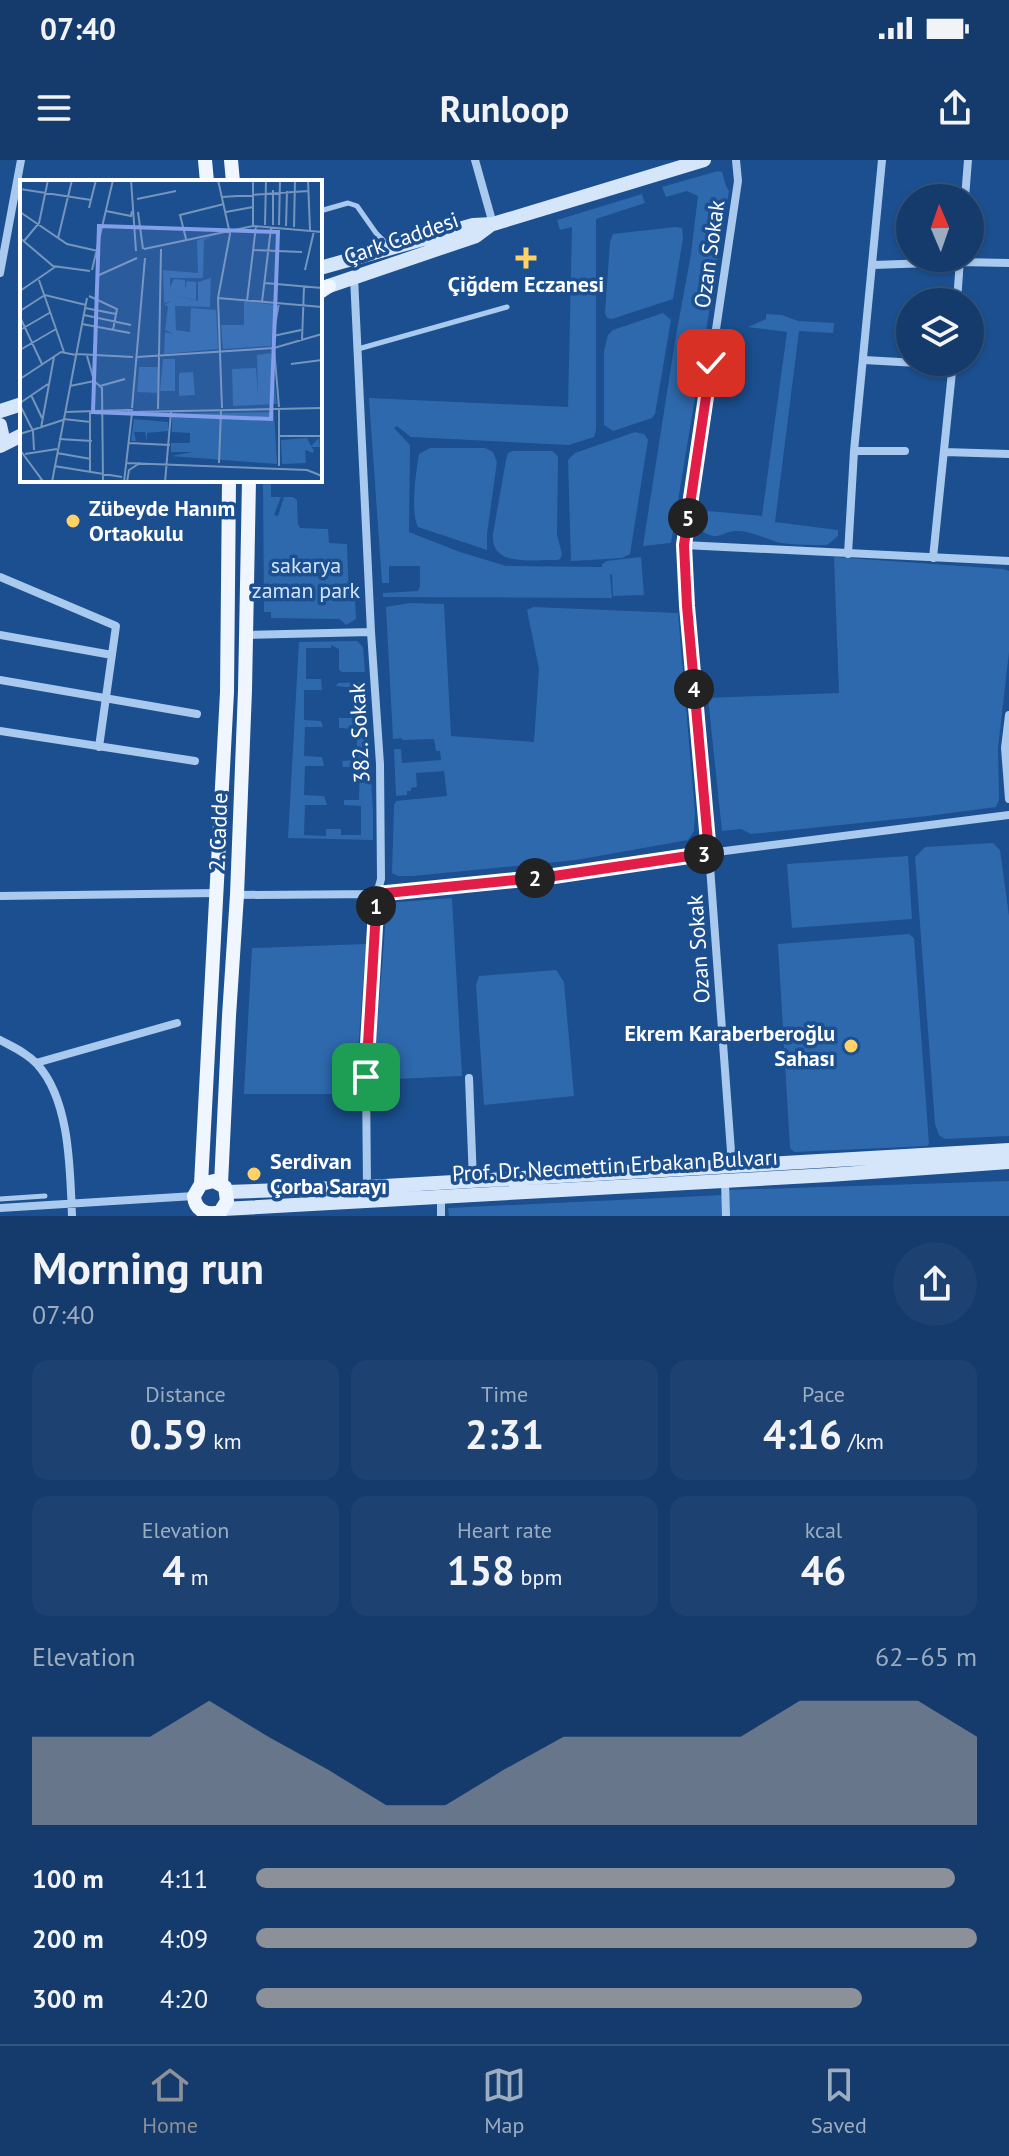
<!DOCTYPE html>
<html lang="en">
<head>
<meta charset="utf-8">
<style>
  :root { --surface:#143b6b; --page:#1d4271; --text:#f1f3f6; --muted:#9dadc1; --line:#33557e; --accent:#8c9099 }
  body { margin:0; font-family:"PT Sans",sans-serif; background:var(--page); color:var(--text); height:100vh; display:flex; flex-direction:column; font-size:30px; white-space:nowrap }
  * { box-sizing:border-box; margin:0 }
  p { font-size:26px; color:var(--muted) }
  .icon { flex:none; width:44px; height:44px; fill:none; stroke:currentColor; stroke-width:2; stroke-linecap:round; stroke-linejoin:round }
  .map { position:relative; height:1056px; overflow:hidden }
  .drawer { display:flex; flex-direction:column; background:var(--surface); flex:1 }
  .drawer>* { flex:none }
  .needle { width:52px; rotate:358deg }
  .buttons { position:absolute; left:896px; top:24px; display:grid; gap:16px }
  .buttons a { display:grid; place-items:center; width:88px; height:88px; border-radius:50%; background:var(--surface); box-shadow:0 2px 6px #0004,0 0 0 2px var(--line); font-size:40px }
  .pin { position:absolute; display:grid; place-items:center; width:68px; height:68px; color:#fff; margin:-34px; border-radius:16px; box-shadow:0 4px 12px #0006 }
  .km { position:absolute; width:40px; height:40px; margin:-20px; border-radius:50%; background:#222; color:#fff; font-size:22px; line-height:40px; text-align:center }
  .round { display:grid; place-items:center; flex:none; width:84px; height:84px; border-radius:42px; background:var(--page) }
  .summary { display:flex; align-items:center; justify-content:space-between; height:136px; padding:0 32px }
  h1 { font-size:44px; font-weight:600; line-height:60px }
  .figures { display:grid; grid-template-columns:repeat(3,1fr); gap:12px; height:136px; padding:8px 32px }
  .figures div { display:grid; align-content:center; border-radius:16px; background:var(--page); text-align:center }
  .figures b { font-size:40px; font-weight:600 }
  .figures small { font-size:22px; font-weight:400 }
  .figures p { font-size:22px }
  .chart { height:224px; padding:16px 32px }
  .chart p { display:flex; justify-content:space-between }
  .chart svg { width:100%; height:144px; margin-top:8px; fill:var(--accent); opacity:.7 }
  ul { padding:0 32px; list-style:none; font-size:26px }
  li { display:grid; grid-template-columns:128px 96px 1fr; align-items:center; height:60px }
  li i { height:20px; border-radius:10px; background:var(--accent) }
  .status { display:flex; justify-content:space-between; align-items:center; height:56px; padding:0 40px; background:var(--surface); direction:ltr }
  .status svg { height:22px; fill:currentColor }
  header { display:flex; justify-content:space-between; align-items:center; height:104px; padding:0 32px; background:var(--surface); font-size:36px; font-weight:600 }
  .dock { display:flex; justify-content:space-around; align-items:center; height:112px; border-top:2px solid var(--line); background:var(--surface); font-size:22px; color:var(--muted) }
  .dock a { display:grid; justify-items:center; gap:4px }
  .dock .active { color:var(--accent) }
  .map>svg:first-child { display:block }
  .green { fill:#2e69ad }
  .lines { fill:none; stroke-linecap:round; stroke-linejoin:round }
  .service { stroke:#a9c9ee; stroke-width:5 }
  .minor { stroke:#a9c9ee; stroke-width:8 }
  .secondary { stroke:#d6e6fa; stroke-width:14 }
  .primary { stroke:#f0f6ff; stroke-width:14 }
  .route-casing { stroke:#fff; stroke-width:16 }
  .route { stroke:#e11d48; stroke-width:10 }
  .poi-dot { fill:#ffd166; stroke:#1b4f8f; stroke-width:3 }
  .labels { text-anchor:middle; stroke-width:7; stroke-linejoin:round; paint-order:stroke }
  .street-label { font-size:22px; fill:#fff; stroke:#1b4f8f }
  .poi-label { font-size:22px; font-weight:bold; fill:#fff; stroke:#1b4f8f; text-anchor:start }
  .park-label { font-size:22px; fill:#cfe3fa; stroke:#1b4f8f }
  .inset-road { fill:none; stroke:#7695bc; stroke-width:2 }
  .view { fill:#839eea; fill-opacity:0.15; stroke:#839eea; stroke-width:4 }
  .inset-edge { fill:none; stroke:#fff; stroke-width:4 }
</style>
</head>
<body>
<div class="status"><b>07:40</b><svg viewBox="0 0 49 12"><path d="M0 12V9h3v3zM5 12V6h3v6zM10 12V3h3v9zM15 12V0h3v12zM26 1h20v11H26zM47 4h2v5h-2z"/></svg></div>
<header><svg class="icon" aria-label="menu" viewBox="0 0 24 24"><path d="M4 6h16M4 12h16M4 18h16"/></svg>Runloop<svg class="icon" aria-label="share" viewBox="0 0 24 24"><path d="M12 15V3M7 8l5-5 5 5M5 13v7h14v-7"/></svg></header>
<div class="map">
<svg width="1009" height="1056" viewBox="0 0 1009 1056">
  <rect width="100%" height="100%" fill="#1b4f8f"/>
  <path class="green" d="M718,11L722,12L726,26L729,31L671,383L643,386L675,181L691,94L698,36L687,31L666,37L662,27Z
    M642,34L645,43L596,59V270L594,277L569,285L411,277L397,266L394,268L410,285L409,372L460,392L506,406L602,407V404L607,401L641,397L644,435L613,436L612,414L610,415L612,438L383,437V433L418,431L420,426V406H389V423H382L369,238L568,247L572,67L560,70L557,60Z
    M675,67L682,68L683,78L673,139L612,159L607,158L605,153L610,82L613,74Z
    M663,153L671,160L655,254L652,258L613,271L604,265V191L608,175L613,170Z
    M766,154L782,155L798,161L834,163L833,173L799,171L775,362L838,370V376L827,385C812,385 796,385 781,383C769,380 748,370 737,371C721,371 720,383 700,370L702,353L709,351L762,356L787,172L748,167L766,159Z
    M635,272L644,274L648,280L630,394L622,398L571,401L568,300L575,293Z
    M430,288H485L493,292L497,302L496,309L487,374V390L418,367C410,352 416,312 419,294Z
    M513,291H552L558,296L557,375L562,394L560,399L557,400C533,399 490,408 493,374L506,300L508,293Z
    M263,320H271V337H281L274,355L278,356L284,337H293L297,340L298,364L300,368L328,369L329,383L347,384L349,438H355L356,459L346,465L340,459L271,458V452H264Z
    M834,397L1003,409L1009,411V492L998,588L999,640L996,647L928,656L751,674L741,669L722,671L708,538L839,533Z
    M410,443L444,444L451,576L534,582L539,509L527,450L533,447L678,453L695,653L694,671L688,680L576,700L413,716H398L392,713L394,645L396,641L447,636L444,611L416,613L417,627L411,628V631H407V635L396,636L394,589H401L402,603L441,600L440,591H436L434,579L402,580V578L393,579L386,447Z
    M357,481L363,487L365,512H342L339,510V489L331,485V488H306V519H321L322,530H304V560L321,561L323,567H305L304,596L322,597L324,606H305L304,635L324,636L327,645H305L304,675L326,676V669H341V675H361V646L344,645V640H359L360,607H343L342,601L357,600V569L339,568V558H354V528L336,526L338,523L365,522L373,651V680L288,678L299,482Z
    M993,683L1000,690L1009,756V976L945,979L939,975L935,964L915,697L925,687Z
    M908,696L912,759L792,768L787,704Z
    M452,738L462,916L373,920L387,743Z
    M909,774L914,778L929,984L927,986L794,992L790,988L778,784Z
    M366,784L357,906L358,934H244L252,788Z
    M556,810L564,822L574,936L484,945L476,825L479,816Z
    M1009,1021V1056H727V1030Z
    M723,1035V1056H449L448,1048Z"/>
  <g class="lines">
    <path class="service" d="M320,51L348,43L357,46L376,73L390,87
      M358,189L507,147
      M0,1039L45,1036"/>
    <path class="minor" d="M475,0L493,64
      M965,38L968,0
      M873,105L959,102L1009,103
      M0,113L21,0
      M354,117L371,472L380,604L381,719L377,734L366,917L367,1027
      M957,142L960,99
      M864,200L953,205
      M854,291H905
      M944,292L1009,294
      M684,385L1009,401
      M848,394L854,291L882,0
      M933,398L953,202
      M0,417L116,466L99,587
      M0,475L112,495
      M246,475L371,472
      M0,520L197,554
      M1009,555L1005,588L1009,639
      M0,571L195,601
      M237,735L377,734L554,716L709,693L1009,655
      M0,736L216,733
      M0,880C13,887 27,893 37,904C70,940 70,1009 72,1056
      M36,903L177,863
      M469,918L473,1021
      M732,1005L709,693L687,446L684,385L738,21L736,0
      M725,1021L726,1056
      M441,1037V1056
      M0,1048L194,1036"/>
    <path class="secondary" d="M320,108L473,65L493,64L704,0
      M320,129L476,76L492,64
      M0,251L22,244
      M0,265L2,274L0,282
      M0,286L22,275
      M227,1032L367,1027L1009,990
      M223,1049L829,1015L1009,1002"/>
    <path class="primary" d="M205,0L207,22
      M231,0L233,22
      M320,132L329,126
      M201,1024L227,532L229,320
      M221,1024L229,856L237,735L245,530L249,320
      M219,1056L220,1052L227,1041L225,1027L214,1021L201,1024L194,1036C195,1050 206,1056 220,1052"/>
  </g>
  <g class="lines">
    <defs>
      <path id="route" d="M366,917L377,734L554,716L709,693L687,446L684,385L711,203"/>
    </defs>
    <use href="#route" class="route-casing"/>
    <use href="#route" class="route"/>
  </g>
  <g class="poi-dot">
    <path d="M522 86h8v8h8v8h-8v8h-8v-8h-8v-8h8z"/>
    <circle cx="73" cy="361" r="8"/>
    <circle cx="851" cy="886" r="8"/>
    <circle cx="254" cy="1014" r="8"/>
  </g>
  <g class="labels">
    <g class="street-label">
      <text transform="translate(401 78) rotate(-19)" y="8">Çark Caddesi</text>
      <text transform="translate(709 94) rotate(-82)" y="8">Ozan Sokak</text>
      <text transform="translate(359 573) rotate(-93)" y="8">382. Sokak</text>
      <text transform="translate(218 672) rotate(-88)" y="8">2. Cadde</text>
      <text transform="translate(698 789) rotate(-94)" y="8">Ozan Sokak</text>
      <text transform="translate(615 1005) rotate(-3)" y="8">Prof. Dr. Necmettin Erbakan Bulvarı</text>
    </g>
    <g class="poi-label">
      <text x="526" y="132" text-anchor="middle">Çiğdem Eczanesi</text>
      <text x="89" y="356">Zübeyde Hanım<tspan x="89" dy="25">Ortaokulu</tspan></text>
      <text x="835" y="881" text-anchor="end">Ekrem Karaberberoğlu<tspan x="835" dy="25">Sahası</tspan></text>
      <text x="270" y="1009">Serdivan<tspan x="270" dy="25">Çorba Sarayı</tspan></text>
    </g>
    <g class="park-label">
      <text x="306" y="413">sakarya<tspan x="306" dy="25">zaman park</tspan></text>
    </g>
  </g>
  <g transform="translate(20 20)">
    <rect width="302" height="302" fill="#1b4f8f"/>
    <path d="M193,56L184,60L183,98H150V107L154,99L165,100V110L167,101L176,102V120L149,114L178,121V102L191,98L190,127L155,126L156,150L170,152L171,128L196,130L198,169L144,174L145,152L154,154L145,150L148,126L144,125L151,121L144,123L143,90L178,93L177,60ZM224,121L256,125L251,166L203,169L201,145H224ZM251,173L257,224L213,226L212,189L236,188L238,217L237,175ZM143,179H155V211H140ZM119,187H139L137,213L117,212ZM173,192L175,215L159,216V193ZM254,232L257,284L151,276L173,272H151V263H170V253L152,252V234ZM114,239L148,242V251L127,253V262L125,252H114L116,261H111ZM287,258L291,266L299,258L300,267H291L294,270L293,273L285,270L286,283L262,284L261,260Z" fill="#2e69ad"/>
    <path class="inset-road" d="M111,0L116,71M198,0L210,54L198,118L202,228M288,0L290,50M0,9L71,20M202,17L288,11M117,19L156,11M69,28L76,0M86,31L111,36L112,31M0,32L47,64L78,71M118,32L123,69M206,32L233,27M245,45L246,0M253,45V10M259,45L260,0M233,46V0M266,46L267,11M274,47L275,0M0,58L33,86L70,91M38,58L52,0M166,59L160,35L204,24M4,61L19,43L28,0M124,69L233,46L302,52M233,70L282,72M72,90L93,0M285,90L294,51M77,96L117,78M19,100L44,172M245,103L302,108M0,111L35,87M69,116L97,129L93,150M198,118L302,127M227,121L236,46M242,122L251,48M259,123L253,156L259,227M65,128L96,134M0,131L25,115L66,125M64,135L111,145M0,137L22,184M62,144L110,153M0,150L31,132M253,156L281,150M282,160L284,107M0,170L36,149M56,174L113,177M67,176L74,200M117,177L254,168L302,154M271,184L302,180M0,199L41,172L56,175M50,206L74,201L82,208L83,302M80,206L105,199M11,215L22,238M0,223L28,204M0,225L13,251L14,270M112,228L125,78M138,229L141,69M259,229V286M70,231V292M45,232L106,230M112,232L302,228M43,239L71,242M21,248L34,177M0,254L43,240M260,256H302M39,259L72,261M109,263L150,265M0,270L22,300L15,302M37,273L71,279M5,274L37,269M106,283L287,290L302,296M199,283L201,231M34,286L102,297M32,302L67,118M104,302L112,233L107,230H113M107,302L109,290L120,283M145,302L151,232"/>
    <path class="view" d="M79,46L258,52L251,239L73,232Z"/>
    <rect width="302" height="302" class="inset-edge"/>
  </g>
</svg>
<div class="buttons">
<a><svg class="needle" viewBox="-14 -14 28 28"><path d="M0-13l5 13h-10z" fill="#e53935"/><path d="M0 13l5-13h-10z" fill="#9dadc1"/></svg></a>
<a><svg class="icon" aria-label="layers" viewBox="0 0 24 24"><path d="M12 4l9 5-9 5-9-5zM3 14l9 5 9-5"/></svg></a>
</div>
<div class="pin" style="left:366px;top:917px;background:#1e9e55"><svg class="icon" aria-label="arrive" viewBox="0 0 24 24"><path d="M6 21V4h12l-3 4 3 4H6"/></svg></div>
<div class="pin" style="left:711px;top:203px;background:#d93025"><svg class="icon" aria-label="check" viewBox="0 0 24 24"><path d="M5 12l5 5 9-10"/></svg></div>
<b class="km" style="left:376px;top:746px">1</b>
<b class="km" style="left:535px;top:718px">2</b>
<b class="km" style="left:704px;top:694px">3</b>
<b class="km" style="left:694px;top:529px">4</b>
<b class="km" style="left:688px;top:358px">5</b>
</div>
<section class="drawer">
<div class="summary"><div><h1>Morning run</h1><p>07:40</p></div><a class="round"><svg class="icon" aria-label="share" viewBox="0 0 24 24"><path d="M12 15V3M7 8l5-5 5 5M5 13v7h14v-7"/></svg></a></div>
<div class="figures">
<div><p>Distance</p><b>0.59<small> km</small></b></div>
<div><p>Time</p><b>2:31</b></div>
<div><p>Pace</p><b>4:16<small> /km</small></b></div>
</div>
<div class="figures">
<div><p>Elevation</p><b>4<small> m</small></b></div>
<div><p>Heart rate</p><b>158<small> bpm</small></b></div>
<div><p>kcal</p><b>46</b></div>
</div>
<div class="chart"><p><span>Elevation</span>62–65 m</p>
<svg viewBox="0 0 160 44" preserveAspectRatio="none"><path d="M0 44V17L10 17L20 17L30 6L40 17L50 27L60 38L70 38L80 27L90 17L100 17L110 17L120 17L130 6L140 6L150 6L160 17V44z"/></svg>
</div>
<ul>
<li><b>100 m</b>4:11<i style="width:97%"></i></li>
<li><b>200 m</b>4:09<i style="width:100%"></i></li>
<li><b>300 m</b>4:20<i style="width:84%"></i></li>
</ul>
</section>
<nav class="dock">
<a class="active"><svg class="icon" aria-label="home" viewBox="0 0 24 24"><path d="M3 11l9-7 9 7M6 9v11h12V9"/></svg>Home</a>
<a><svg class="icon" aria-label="map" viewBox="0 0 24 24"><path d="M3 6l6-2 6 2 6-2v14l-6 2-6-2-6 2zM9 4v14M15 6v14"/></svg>Map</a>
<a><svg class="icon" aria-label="saved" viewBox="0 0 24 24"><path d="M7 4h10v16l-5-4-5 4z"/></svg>Saved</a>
</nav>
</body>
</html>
